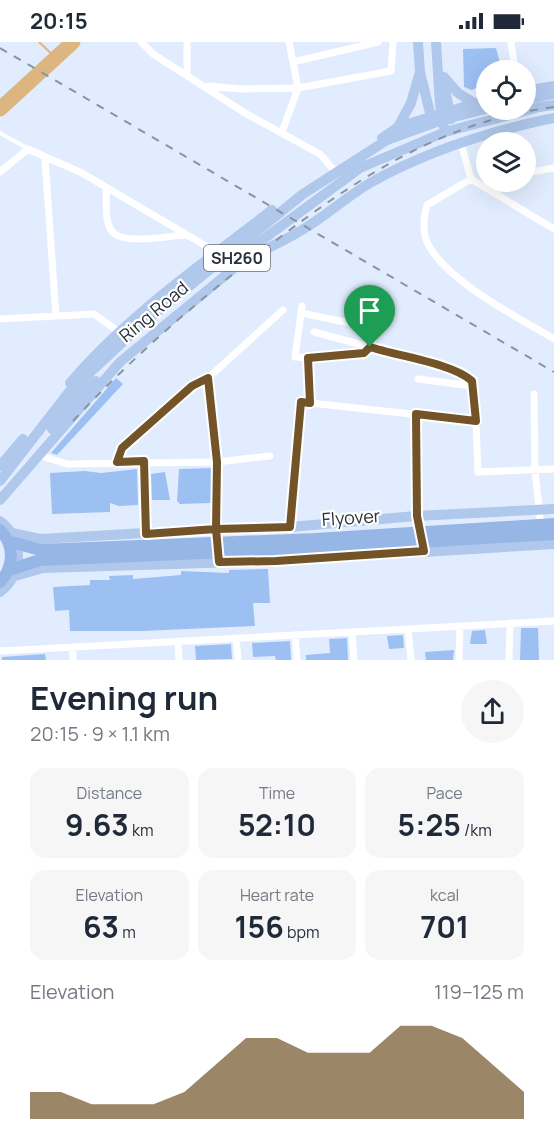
<!DOCTYPE html>
<html lang="en">
<head>
<meta charset="utf-8">
<style>
  :root { --surface:#fff; --page:#f6f6f7; --text:#1f2937; --muted:#747a83; --accent:#735429 }
  body { margin:0; font-family:Manrope,sans-serif; background:var(--page); color:var(--text); height:100vh; display:flex; flex-direction:column; font-size:22px; white-space:nowrap }
  * { box-sizing:border-box; margin:0 }
  p { font-size:20px; color:var(--muted) }
  .icon { flex:none; width:33px; height:33px; fill:none; stroke:currentColor; stroke-width:2; stroke-linecap:round; stroke-linejoin:round }
  .map { position:relative; height:618px; overflow:hidden }
  .details { display:flex; flex-direction:column; background:var(--surface); flex:1 }
  .details>* { flex:none }
  .fabs { position:absolute; left:476px; top:18px; display:grid; gap:12px }
  .fabs a { display:grid; place-items:center; width:60px; height:60px; border-radius:50%; background:var(--surface); box-shadow:0 6px 24px #0002; font-size:30px }
  .pin { position:absolute; display:grid; place-items:center; width:51px; height:51px; color:#fff; margin:-62px -26px; border-radius:50% 50% 50% 0; rotate:-45deg; box-shadow:0 0 6px #0007 }
  .pin .icon { rotate:45deg }
  .round { display:grid; place-items:center; flex:none; width:63px; height:63px; border-radius:32px; background:var(--page) }
  .summary { display:flex; align-items:center; justify-content:space-between; height:102px; padding:0 30px }
  h1 { font-size:33px; font-weight:700; line-height:45px }
  .figures { display:grid; grid-template-columns:repeat(3,1fr); gap:9px; height:102px; padding:6px 30px }
  .figures div { display:grid; align-content:center; border-radius:15px; background:var(--page); text-align:center }
  .figures b { font-size:30px; font-weight:700 }
  .figures small { font-size:16px; font-weight:400 }
  .figures p { font-size:16px }
  .chart { height:168px; padding:12px 30px }
  .chart p { display:flex; justify-content:space-between }
  .chart svg { width:100%; height:108px; margin-top:6px; fill:var(--accent); opacity:.7 }
  .status { display:flex; justify-content:space-between; align-items:center; height:42px; padding:0 30px; background:var(--surface); direction:ltr }
  .status svg { height:16px; fill:currentColor }
  .map>svg:first-child { display:block }
  .lines { fill:none; stroke-linecap:round; stroke-linejoin:round }
  .stream { stroke:#dcb580; stroke-width:2 }
  .river { stroke:#dcb580; stroke-width:15 }
  .building { fill:#9dc0f3 }
  .service { stroke:#fff; stroke-width:4 }
  .minor { stroke:#fff; stroke-width:7 }
  .primary { stroke:#b0c8ec; stroke-width:10 }
  .trunk { stroke:#96b6e6; stroke-width:12 }
  .rail { stroke:#8a93a0; stroke-width:2; stroke-dasharray:8 8; stroke-linecap:butt }
  .route-casing { stroke:#fff; stroke-width:12 }
  .route { stroke:#735429; stroke-width:8 }
  .labels { text-anchor:middle; stroke-width:4.5; stroke-linejoin:round; paint-order:stroke }
  .shield { fill:#fff; stroke:#6b6f74; stroke-width:1.5 }
  .shield-label { font-size:16px; font-weight:bold; fill:#2b3139 }
  .street-label { font-size:18px; fill:#2b3139; stroke:#fff }
</style>
</head>
<body>
<div class="status"><b>20:15</b><svg viewBox="0 0 49 12"><path d="M0 12V9h3v3zM5 12V6h3v6zM10 12V3h3v9zM15 12V0h3v12zM26 1h20v11H26zM47 4h2v5h-2z"/></svg></div>
<div class="map">
<svg width="554" height="618" viewBox="0 0 554 618">
  <rect width="100%" height="100%" fill="#e1edfe"/>
  <g class="lines">
    <path class="stream" d="M39,0L55,15"/>
    <path class="river" d="M0,67L73,0"/>
  </g>
  <path class="building" d="M496,6L502,28H486V41L472,48L464,45L463,7Z
    M116,336L123,342L57,413L51,411Z
    M211,426V461L180,462L177,459L179,427Z
    M137,427L138,463L119,464L110,461V470L52,472L50,431L85,429L101,431Z
    M165,430L170,458H152L151,432Z
    M268,527L270,561H253L255,584L142,589H70L69,568L55,569L53,545L90,543V538H110L109,534L133,533V537L181,533V529L229,531V528Z
    M521,586H538L539,618H520Z
    M485,588L487,602H470L472,589Z
    M403,593L404,606L389,607L387,594Z
    M347,596L348,618H306V613L330,611L329,597Z
    M290,599L291,618H276L275,614L253,615L252,601Z
    M231,602L232,617L196,618L195,604Z
    M454,608L453,618H426L425,610Z
    M45,612L46,618H2V615Z"/>
  <g class="lines">
    <path class="service" d="M0,91L27,106"/>
    <path class="minor" d="M141,0L153,12L245,71L320,112L333,127
      M511,0L515,28
      M293,20L378,0
      M187,33V0
      M208,44L240,47L298,46L289,0
      M282,90L298,46L391,29L393,0
      M461,101L471,137L554,187
      M45,117L56,274
      M0,130L28,107L82,131L238,223
      M525,131L554,126
      M471,137L427,163C424,174 422,188 427,200C444,238 519,276 554,297
      M106,146C107,158 104,177 111,188C120,204 168,194 185,193
      M302,264L295,315L308,316L310,361
      M301,271L375,286L377,289L370,305L364,311L308,316
      M0,277L94,272L119,290
      M314,290L445,325L472,339L476,379
      M418,337L472,344
      M534,352L535,429L541,486
      M416,372V474L421,492
      M38,413L67,422L217,420L270,414
      M144,419L146,492
      M117,420L122,406L192,344L208,336
      M290,488L301,360L476,379L478,430L554,427
      M217,502V420L208,336L283,268
      M408,587L411,618
      M352,590L354,618
      M295,593L297,618
      M236,596L238,618
      M178,599L179,618
      M73,605V618
      M0,609L554,579
      M459,618L460,584
      M509,618L510,581"/>
    <path class="primary" d="M418,0L420,30L432,79
      M444,35L458,51L474,61
      M444,42L451,77
      M525,49L554,44
      M525,57L554,52
      M398,85L411,61L419,33
      M445,90L539,65L554,63
      M382,96L398,85L486,58
      M239,215L360,126L445,90L440,63L436,0
      M70,341C127,274 202,222 272,168
      M52,387L78,355L96,339
      M0,424L23,397
      M0,439L69,350L140,284L303,152L387,98L442,78L486,67
      M0,458L120,320L238,223C259,209 281,201 302,188C326,174 346,155 370,141C427,109 490,89 554,76
      M0,479C24,497 24,532 0,550
      M12,491L40,497L216,487L290,485L416,474L554,467
      M15,534L43,526L276,519L554,502"/>
    <path class="trunk" d="M0,488C15,503 14,525 0,540
      M8,499L40,508L315,497L554,482
      M9,528L40,518L318,506L554,492"/>
    <path class="rail" d="M0,6L554,330
      M73,379C129,319 188,267 252,217C344,145 435,80 554,65"/>
  </g>
  <g class="lines">
    <defs>
      <path id="route" d="M370,305L364,311L308,316L310,361L301,360L290,485L216,487L217,420L208,336L192,344L122,406L117,420L144,419L146,492L216,487L219,520L276,519L424,509L417,474L416,372L476,379L472,339C452,321 397,314 370,305"/>
    </defs>
    <use href="#route" class="route-casing"/>
    <use href="#route" class="route"/>
  </g>
  <g class="labels">
    <rect class="shield" x="204" y="203" width="66" height="26" rx="4.5"/>
    <g class="shield-label">
      <text x="237" y="222">SH260</text>
    </g>
    <g class="street-label">
      <text transform="translate(154 270) rotate(-40)" y="6">Ring Road</text>
      <text transform="translate(351 476) rotate(-4)" y="6">Flyover</text>
    </g>
  </g>
</svg>
<div class="fabs">
<a><svg class="icon" aria-label="locate" viewBox="0 0 24 24"><circle cx="12" cy="12" r="6"/><path d="M12 2v4M12 18v4M2 12h4M18 12h4"/></svg></a>
<a><svg class="icon" aria-label="layers" viewBox="0 0 24 24"><path d="M12 4l9 5-9 5-9-5zM3 14l9 5 9-5"/></svg></a>
</div>
<div class="pin" style="left:370px;top:305px;background:#1e9e55"><svg class="icon" aria-label="arrive" viewBox="0 0 24 24"><path d="M6 21V4h12l-3 4 3 4H6"/></svg></div>
</div>
<section class="details">
<div class="summary"><div><h1>Evening run</h1><p>20:15 · 9 × 1.1 km</p></div><a class="round"><svg class="icon" aria-label="share" viewBox="0 0 24 24"><path d="M12 15V3M7 8l5-5 5 5M5 13v7h14v-7"/></svg></a></div>
<div class="figures">
<div><p>Distance</p><b>9.63<small> km</small></b></div>
<div><p>Time</p><b>52:10</b></div>
<div><p>Pace</p><b>5:25<small> /km</small></b></div>
</div>
<div class="figures">
<div><p>Elevation</p><b>63<small> m</small></b></div>
<div><p>Heart rate</p><b>156<small> bpm</small></b></div>
<div><p>kcal</p><b>701</b></div>
</div>
<div class="chart"><p><span>Elevation</span>119–125 m</p>
<svg viewBox="0 0 160 44" preserveAspectRatio="none"><path d="M0 44V33L10 33L20 38L30 38L40 38L50 33L60 22L70 11L80 11L90 17L100 17L110 17L120 6L130 6L140 11L150 22L160 33V44z"/></svg>
</div>
</section>
</body>
</html>
